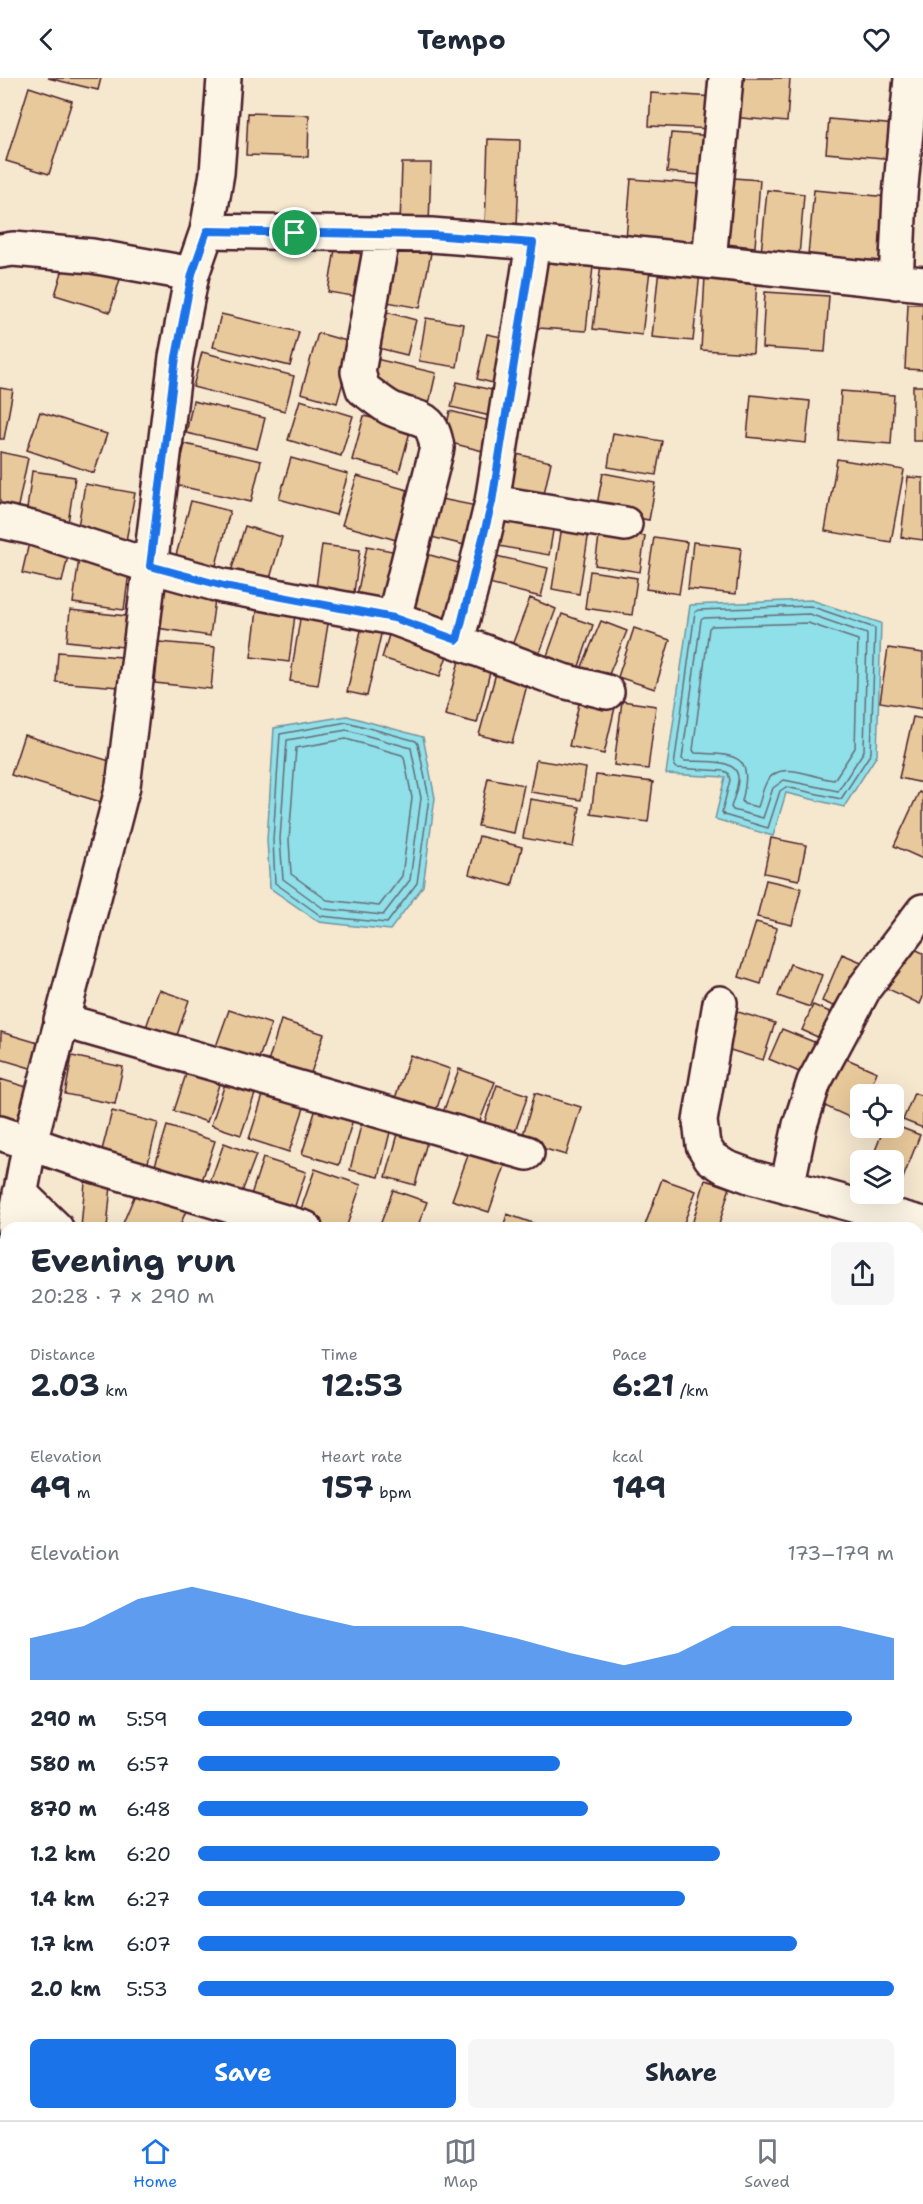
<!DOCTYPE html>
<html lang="en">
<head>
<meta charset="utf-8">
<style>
  :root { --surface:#fff; --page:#f6f6f7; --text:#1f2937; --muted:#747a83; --line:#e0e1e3; --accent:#1a73e8 }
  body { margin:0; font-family:"Shantell Sans",sans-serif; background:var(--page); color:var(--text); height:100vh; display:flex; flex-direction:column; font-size:22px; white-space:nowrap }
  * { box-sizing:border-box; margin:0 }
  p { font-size:20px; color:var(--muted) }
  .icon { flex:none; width:33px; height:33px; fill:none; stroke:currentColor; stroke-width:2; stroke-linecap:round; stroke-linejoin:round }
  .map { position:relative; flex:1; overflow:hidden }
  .side { position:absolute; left:0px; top:1144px; width:924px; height:898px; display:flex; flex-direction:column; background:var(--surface); border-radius:18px 18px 0 0; box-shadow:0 6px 24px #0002 }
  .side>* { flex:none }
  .fabs { position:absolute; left:850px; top:1006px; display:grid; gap:12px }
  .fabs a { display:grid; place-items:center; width:54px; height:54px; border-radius:9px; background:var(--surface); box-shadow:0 6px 24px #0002; font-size:30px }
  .pin { position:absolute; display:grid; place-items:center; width:51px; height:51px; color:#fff; margin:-26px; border:3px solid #fff; border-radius:50%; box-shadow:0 2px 6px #0007 }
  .round { display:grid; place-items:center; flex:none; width:63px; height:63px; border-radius:9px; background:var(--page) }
  .head { display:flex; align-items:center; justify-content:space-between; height:102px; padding:0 30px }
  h1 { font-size:33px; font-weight:700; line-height:45px }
  .metrics { display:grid; grid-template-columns:repeat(3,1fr); gap:9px; height:102px; padding:6px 30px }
  .metrics div { display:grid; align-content:center }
  .metrics b { font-size:30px; font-weight:700 }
  .metrics small { font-size:16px; font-weight:400 }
  .metrics p { font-size:16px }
  .chart { height:168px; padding:12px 30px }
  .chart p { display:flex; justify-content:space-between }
  .chart svg { width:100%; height:108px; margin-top:6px; fill:var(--accent); opacity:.7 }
  .button { display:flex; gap:12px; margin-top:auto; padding:12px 30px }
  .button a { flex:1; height:69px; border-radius:9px; background:var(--accent); color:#fff; font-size:24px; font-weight:700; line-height:69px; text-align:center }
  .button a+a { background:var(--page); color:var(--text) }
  ul { padding:0 30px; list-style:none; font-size:20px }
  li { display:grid; grid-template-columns:96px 72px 1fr; align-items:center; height:45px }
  li i { height:15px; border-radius:8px; background:var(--accent) }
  header { display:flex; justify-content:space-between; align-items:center; height:78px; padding:0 30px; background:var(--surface); font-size:27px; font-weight:700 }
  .tabs { display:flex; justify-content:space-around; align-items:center; height:84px; border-top:2px solid var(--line); background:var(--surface); font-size:16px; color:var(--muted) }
  .tabs a { display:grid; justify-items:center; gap:3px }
  .tabs .selected { color:var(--accent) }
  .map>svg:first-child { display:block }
  .water { fill:#8fe0e9; stroke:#73939d; stroke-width:1.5 }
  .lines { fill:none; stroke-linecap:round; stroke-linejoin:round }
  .shore { stroke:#666c77; stroke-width:1.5 }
  .building { fill:#e8c99b; stroke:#4a1f2b; stroke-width:1.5 }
  .minor-casing { stroke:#4a1f2b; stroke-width:38 }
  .minor { stroke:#fcf5e5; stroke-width:33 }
  .route-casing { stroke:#fff; stroke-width:12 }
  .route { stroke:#1a73e8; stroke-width:8 }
</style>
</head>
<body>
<header><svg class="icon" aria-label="back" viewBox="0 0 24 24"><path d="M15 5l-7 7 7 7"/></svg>Tempo<svg class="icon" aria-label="heart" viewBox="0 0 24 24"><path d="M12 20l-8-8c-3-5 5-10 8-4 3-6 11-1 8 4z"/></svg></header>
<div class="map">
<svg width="923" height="2042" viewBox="0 0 923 2042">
  <rect width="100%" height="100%" fill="#f6e8cf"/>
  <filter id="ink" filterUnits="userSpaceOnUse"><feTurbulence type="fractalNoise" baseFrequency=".0167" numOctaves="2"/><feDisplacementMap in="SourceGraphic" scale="12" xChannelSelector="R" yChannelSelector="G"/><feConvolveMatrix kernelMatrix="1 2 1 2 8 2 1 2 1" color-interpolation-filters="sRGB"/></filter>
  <g filter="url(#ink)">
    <path class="water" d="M811,522L881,545L877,677L844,729L786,715L773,758L715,741L725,699L666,696L690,527Z
      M347,638L423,659L435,720L423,808L390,852L319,844L270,810L267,762L274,650Z"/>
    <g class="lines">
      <path class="shore" d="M810,528L875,550L871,675L841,721L786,709L780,713L768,750L724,737L722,734L730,702L728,695L724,693L676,690L674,688L695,534L698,532Z
        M809,536L867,556L864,673L838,713L784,702L773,710L763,740L733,732L731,729C734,720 738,710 738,701C739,679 699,684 685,683L682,681L701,542L704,540Z
        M808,545L858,562L855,670L834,702C813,700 779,680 766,705C762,713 761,721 758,729L744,726L742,723C754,675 736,677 695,675L693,672L709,550L712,548Z
        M347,644L416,663L418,666L429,720L417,805L387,845L321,838L275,805L273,762L280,656Z
        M347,652L411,670L421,720L410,802L383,837L324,831L283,801L280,761L287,662Z
        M346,661L402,677L404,679L412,720L402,798L379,828L327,822L291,796L289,762L296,670Z"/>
    </g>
    <path class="building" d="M48,0H101L98,12Z
      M733,0H790L787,44L730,39Z
      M29,9L72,23L49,96L6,83Z
      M651,15L715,19L714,51L649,48Z
      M248,35L309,37L308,79L246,77Z
      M829,41L897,47L894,81L826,75Z
      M671,55L714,58L711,98L667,94Z
      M488,61L520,62L517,149L485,148Z
      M402,85H431L429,148H400Z
      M720,99L760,102L755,169L716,165Z
      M631,101L699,106L695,166L626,161Z
      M767,112L804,116L799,179L761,176Z
      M814,112L888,119L882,183L808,177Z
      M386,167L431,175L420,230L376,222Z
      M335,171L373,178L365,220L328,214Z
      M546,175L594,179L586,253L538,250Z
      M602,178L651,184L642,257L593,251Z
      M66,181L121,198L110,234L55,217Z
      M659,189L700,194L693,263L652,259Z
      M705,198L757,201L753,275L701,272Z
      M765,214L829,218L825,274L762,270Z
      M908,226H923V292L905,291Z
      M375,231L416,242L407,277L366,267Z
      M221,236L299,254L290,288L213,269Z
      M426,240L464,246L457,289L419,283Z
      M318,255L354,265L337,325L301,315Z
      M487,256L511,261L501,307L477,301Z
      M202,274L294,298L285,333L193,309Z
      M376,281L436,295L429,326L369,312Z
      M457,304L505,315L499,340L451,329Z
      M913,308H923V363H913Z
      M0,310L13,312L4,361H0Z
      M841,313L894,317L891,366L838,362Z
      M751,317L810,323L806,365L747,359Z
      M300,322L353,338L341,378L288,362Z
      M193,323L265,340L257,371L186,355Z
      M450,333L498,345L491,375L443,363Z
      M40,334L107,356L94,395L27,372Z
      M364,338L411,350L399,394L352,382Z
      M613,355L662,363L656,397L608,389Z
      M185,366L261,383L251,424L175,407Z
      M504,373L551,384L542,425L495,415Z
      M0,374L28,380L17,433L0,430Z
      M291,380L348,396L336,437L279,421Z
      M837,381L904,392L891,464L825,453Z
      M32,393L75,399L68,445L26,439Z
      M603,395L656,405L649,442L596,432Z
      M357,398L415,414L400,463L342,447Z
      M908,399L923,400V462L901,459Z
      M85,406L135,415L126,463L77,455Z
      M436,420L487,430L477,470L427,458Z
      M191,423L230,433L213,499L173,488Z
      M499,431L555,441L549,477L493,467Z
      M563,442L590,447L579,516L552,511Z
      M245,448L282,459L267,511L229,500Z
      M600,452L645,458L640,494L595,487Z
      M31,456L71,465L62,504L22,495Z
      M654,459L687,464L679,516L646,511Z
      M693,464L741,470L736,516L688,511Z
      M322,467L360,472L353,521L315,516Z
      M367,468L397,474L386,528L356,522Z
      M419,474L470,488L453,550L402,536Z
      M492,477L548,490L541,519L485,505Z
      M79,480L130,487L124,532L73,525Z
      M590,493L637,500L632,537L585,530Z
      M162,506L216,514L210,558L157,550Z
      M530,520L556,531L536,585L509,575Z
      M258,525L296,529L289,584L251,579Z
      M70,532L126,538L123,569L67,563Z
      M301,535L329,540L318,607L290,603Z
      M562,536L593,547L575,600L543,589Z
      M601,543L627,553L607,601L581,591Z
      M392,547L451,566L440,598L382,580Z
      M362,548L382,552L367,618L347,614Z
      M634,550L670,562L655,611L618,599Z
      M159,564L215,569L211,611L155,605Z
      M888,570L923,575V631L880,624Z
      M58,574L121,579L119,609L56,604Z
      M460,579L492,586L477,645L445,637Z
      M496,595L528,603L512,665L479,657Z
      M582,613L617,621L604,676L569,668Z
      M622,623L656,628L648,691L614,687Z
      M913,639L923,641V705L899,700Z
      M24,657L113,684L101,724L11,697Z
      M536,682L586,690L581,722L530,714Z
      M596,697L653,704L648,744L591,736Z
      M488,700L524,707L514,755L478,748Z
      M919,714L923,716V781L894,768Z
      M530,721L580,729L573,769L523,760Z
      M479,758L522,769L512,808L469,796Z
      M771,760L806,767L799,802L764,795Z
      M766,802L801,810L792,847L757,839Z
      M756,844L777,850L761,906L739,899Z
      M906,867L923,875V919L920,926L886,910Z
      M842,876L866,886L845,933L822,923Z
      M790,886L822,897L810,929L778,918Z
      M159,912L189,922L174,966L144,955Z
      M813,927L842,939L831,965L802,952Z
      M728,931L775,945L763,982L717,968Z
      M229,932L271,946L256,989L214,974Z
      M281,942L324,956L308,1004L266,991Z
      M782,951L824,968L811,999L769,981Z
      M1,954L45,967L37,992L0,981Z
      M833,975L877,994L867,1017H861V1030L855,1042L812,1022Z
      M410,977L450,991L433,1042L392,1029Z
      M72,978L123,989L115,1026L65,1016Z
      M190,984L223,994L207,1044L174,1033Z
      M459,991L495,1004L476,1053L441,1040Z
      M228,997L258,1007L241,1057L211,1047Z
      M0,1001L30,1010L17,1052L0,1047Z
      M267,1005L308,1018L289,1074L249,1061Z
      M497,1007L528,1017L511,1065L481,1055Z
      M535,1015L581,1029L566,1077L521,1064Z
      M914,1015L923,1018V1050L903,1042Z
      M318,1024L355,1035L339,1087L302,1076Z
      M112,1033L158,1045L146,1092L100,1080Z
      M363,1039L392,1046L379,1099L350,1092Z
      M894,1047L920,1057L898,1113L894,1111V1083H871L884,1050H894Z
      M167,1048L215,1063L200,1109L153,1094Z
      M400,1049L429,1057L415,1107L386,1099Z
      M224,1065L256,1077L239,1122L208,1110Z
      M471,1069L507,1082L489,1134L452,1122Z
      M263,1080L306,1094L293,1134L250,1120Z
      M315,1091L361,1107L346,1150H331L298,1140Z
      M662,1101L696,1113L682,1150H644Z
      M705,1102L730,1109L718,1150H691Z
      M85,1104L111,1107L107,1150H81Z
      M139,1107L188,1128L179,1150H121Z
      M393,1112L427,1124L417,1150H379Z
      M227,1132L266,1150H220Z
      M851,1134L906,1150H846Z
      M507,1136L541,1148L540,1150H503Z
      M923,1164V1212L918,1210V1180Z
      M918,1250L923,1251V1268L918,1284Z
      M0,1280H6V1324H0Z
      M0,1329L6,1330V1370H0Z
      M0,1373H6V1412H0Z
      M0,1566H6V1614L0,1613Z
      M918,1610L923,1612V1642L918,1640Z
      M0,1616L6,1617V1649L0,1648Z
      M0,1653L6,1654V1696H0Z
      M918,1747L923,1750V1778L918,1775Z
      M0,1760L6,1761V1778L1,1805Z
      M918,1811L923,1813V1843L918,1841Z
      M918,1848L923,1850V1899L918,1896Z
      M0,1864H6V1911L0,1910Z
      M167,2037H201V2042H167Z
      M206,2037H241V2042H206Z
      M246,2037H296L295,2042H246Z
      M502,2037H516L512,2042H508Z
      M832,2037H913V2042H832Z"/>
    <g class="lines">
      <defs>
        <path id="minor" d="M207,153L431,157L533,165L923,206
          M383,156L358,294L363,311C372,317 381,325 390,330C417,343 432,334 437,370L394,540
          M0,173L13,171L92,178L192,196
          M709,183L726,0
          M896,204L900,118L911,0
          M492,424L533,165
          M0,443L32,450L150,488L223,508L394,540L563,603L607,614
          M457,562L470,515L492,424L625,446
          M720,925L700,1043L703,1067L711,1080L725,1089L752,1099L923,1146
          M61,942L527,1075
          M0,1055L96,1088L305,1150
          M787,1109L800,1047L814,1004L865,909L923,833
          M20,1115L56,1150
          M14,1150L30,1064L123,708L176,279L192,196L207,153L217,95L224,0
          M0,1223L6,1191
          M0,1538L6,1539
          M918,1552L923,1554
          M918,1677L923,1673
          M0,1997H6
          M372,2037L382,2042
          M643,2037L667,2042
          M817,2037L818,2042
          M716,2042L717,2037"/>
      </defs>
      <use href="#minor" class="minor-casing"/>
      <use href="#minor" class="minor"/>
    </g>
  </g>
  <g class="lines" filter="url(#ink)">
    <defs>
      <path id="route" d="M207,153L431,157L533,165L492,424L457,562L394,540L224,508L150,488L176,279L192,196Z"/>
    </defs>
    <use href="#route" class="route-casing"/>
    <use href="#route" class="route"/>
  </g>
</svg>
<div class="fabs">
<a><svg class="icon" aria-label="locate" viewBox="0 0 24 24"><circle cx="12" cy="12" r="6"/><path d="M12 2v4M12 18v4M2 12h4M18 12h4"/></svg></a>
<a><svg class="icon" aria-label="layers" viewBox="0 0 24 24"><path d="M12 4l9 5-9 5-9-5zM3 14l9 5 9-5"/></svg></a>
</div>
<div class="pin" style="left:295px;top:155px;background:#1e9e55"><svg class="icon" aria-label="arrive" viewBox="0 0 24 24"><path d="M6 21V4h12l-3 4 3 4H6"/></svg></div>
<section class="side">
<div class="head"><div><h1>Evening run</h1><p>20:28 · 7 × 290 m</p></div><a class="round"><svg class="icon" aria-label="share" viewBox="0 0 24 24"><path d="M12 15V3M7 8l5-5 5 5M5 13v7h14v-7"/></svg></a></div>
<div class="metrics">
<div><p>Distance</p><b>2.03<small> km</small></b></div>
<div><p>Time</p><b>12:53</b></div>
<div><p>Pace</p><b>6:21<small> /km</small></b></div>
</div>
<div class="metrics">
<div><p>Elevation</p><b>49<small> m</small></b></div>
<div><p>Heart rate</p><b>157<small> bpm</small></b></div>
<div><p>kcal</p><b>149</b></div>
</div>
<div class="chart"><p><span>Elevation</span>173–179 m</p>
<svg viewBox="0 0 160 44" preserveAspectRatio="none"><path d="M0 44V27L10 22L20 11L30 6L40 11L50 17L60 22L70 22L80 22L90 27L100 33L110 38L120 33L130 22L140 22L150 22L160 27V44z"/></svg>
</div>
<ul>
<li><b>290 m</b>5:59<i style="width:94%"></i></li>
<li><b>580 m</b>6:57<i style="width:52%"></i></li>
<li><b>870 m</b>6:48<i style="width:56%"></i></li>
<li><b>1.2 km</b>6:20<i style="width:75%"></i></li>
<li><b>1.4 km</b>6:27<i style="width:70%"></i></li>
<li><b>1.7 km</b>6:07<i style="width:86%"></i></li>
<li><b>2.0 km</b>5:53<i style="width:100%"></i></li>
</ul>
<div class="button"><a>Save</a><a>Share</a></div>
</section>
</div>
<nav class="tabs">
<a class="selected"><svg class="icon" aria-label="home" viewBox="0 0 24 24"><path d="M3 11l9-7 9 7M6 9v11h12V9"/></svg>Home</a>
<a><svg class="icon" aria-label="map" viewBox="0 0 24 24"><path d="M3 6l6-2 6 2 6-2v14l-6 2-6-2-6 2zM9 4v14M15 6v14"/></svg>Map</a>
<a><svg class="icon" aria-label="saved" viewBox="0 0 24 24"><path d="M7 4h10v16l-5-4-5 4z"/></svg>Saved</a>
</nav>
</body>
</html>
